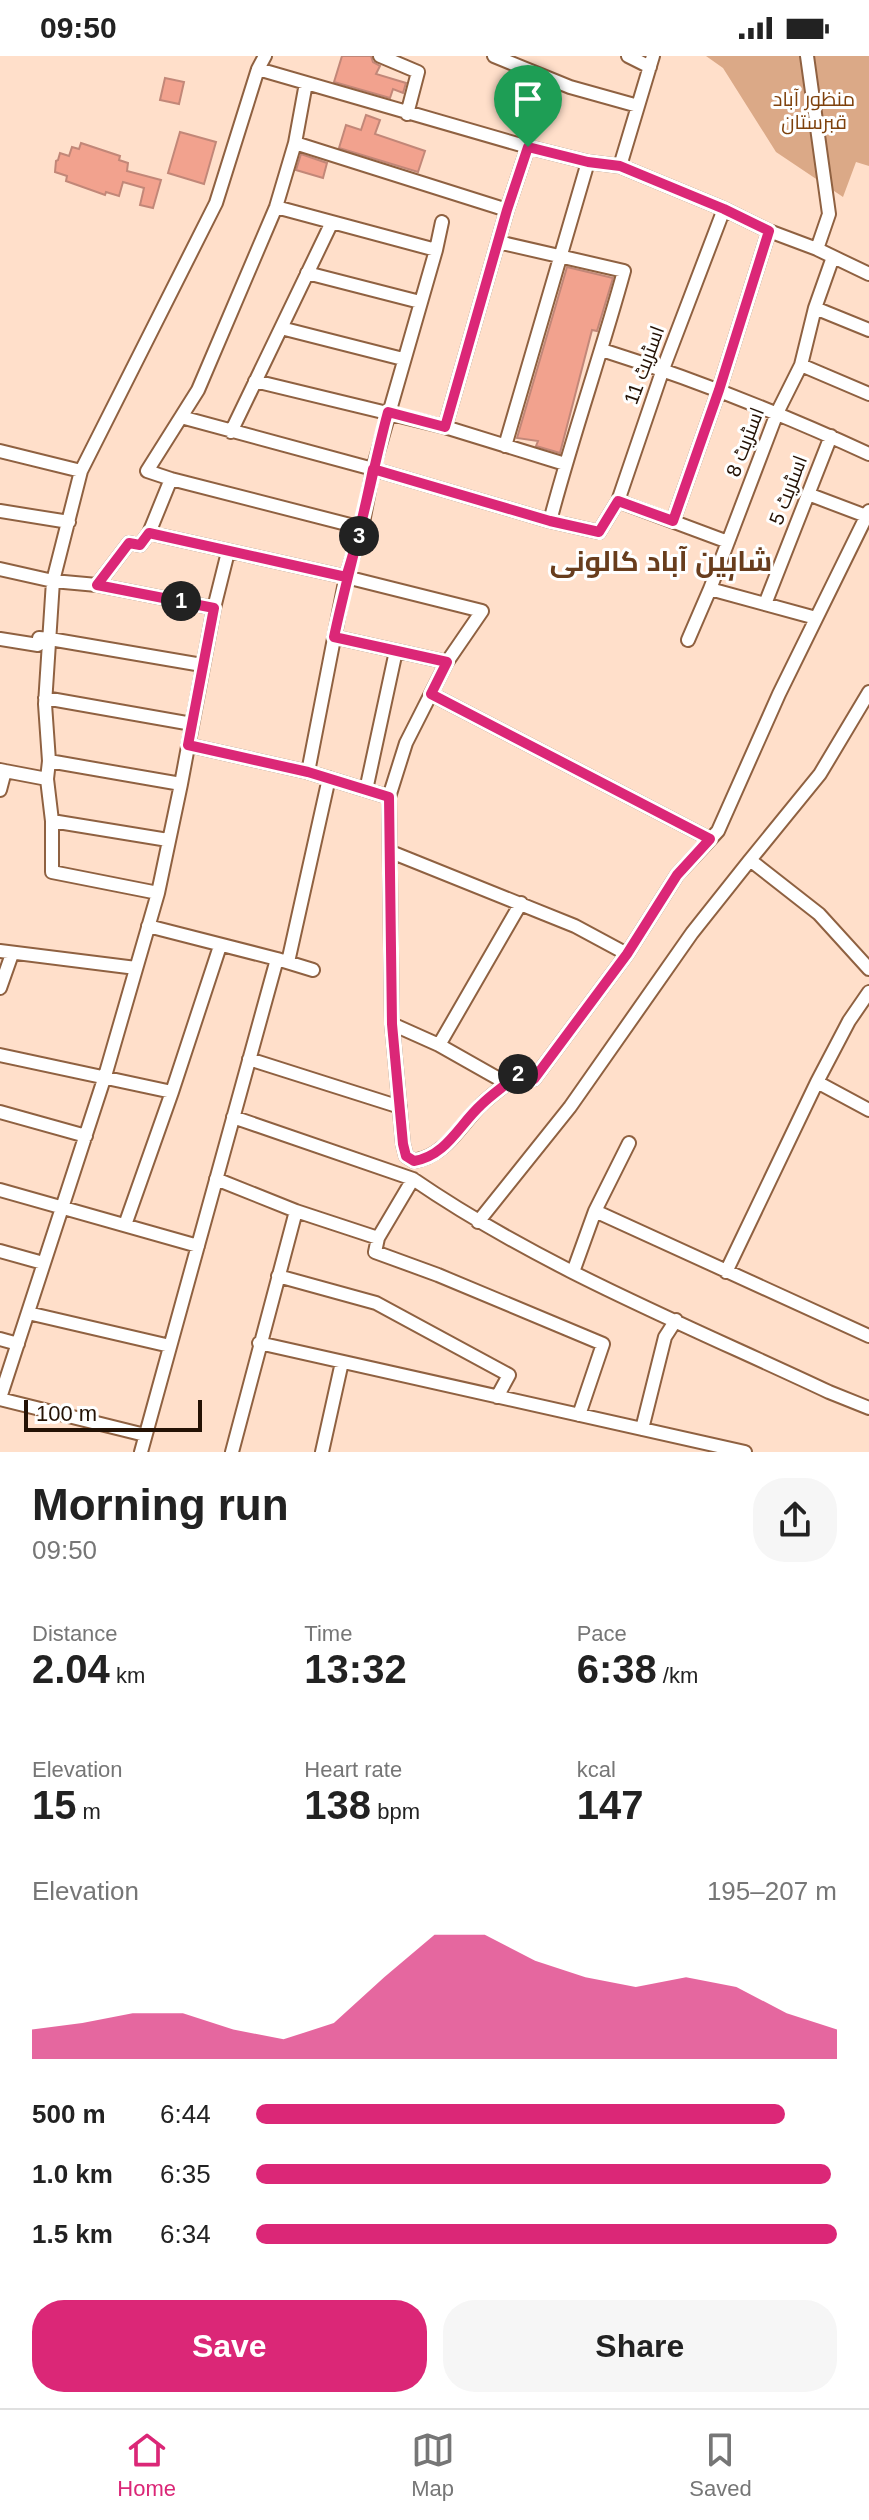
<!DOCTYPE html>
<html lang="en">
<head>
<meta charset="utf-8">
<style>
  :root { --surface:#fff; --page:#f6f6f6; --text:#222; --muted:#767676; --line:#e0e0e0; --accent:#db2777 }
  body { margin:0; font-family:Helvetica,Cairo,sans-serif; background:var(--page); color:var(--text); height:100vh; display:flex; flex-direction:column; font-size:30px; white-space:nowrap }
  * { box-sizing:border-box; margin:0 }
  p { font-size:26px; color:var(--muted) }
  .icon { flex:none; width:44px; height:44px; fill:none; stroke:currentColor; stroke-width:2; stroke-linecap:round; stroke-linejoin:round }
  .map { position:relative; height:1396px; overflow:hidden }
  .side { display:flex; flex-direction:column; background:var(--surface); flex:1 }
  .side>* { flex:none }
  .scale { position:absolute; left:24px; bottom:20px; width:178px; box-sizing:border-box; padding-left:8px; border:4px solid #241205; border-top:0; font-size:22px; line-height:28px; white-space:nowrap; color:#241205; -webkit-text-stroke:6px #fff; paint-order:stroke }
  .pin { position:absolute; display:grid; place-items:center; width:68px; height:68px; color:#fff; margin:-82px -34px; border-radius:50% 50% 50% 0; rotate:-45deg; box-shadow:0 0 8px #0007 }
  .pin .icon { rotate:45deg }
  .km { position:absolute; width:40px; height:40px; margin:-20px; border-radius:50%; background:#222; color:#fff; font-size:22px; line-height:40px; text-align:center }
  .round { display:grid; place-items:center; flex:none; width:84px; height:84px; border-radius:32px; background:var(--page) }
  .summary { display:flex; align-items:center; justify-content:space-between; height:136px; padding:0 32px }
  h1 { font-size:44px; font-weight:700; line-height:60px }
  .metrics { display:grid; grid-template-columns:repeat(3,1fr); gap:12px; height:136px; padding:8px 32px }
  .metrics div { display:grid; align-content:center }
  .metrics b { font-size:40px; font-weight:700 }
  .metrics small { font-size:22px; font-weight:400 }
  .metrics p { font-size:22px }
  .chart { height:224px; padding:16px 32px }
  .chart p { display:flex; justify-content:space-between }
  .chart svg { width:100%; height:144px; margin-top:8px; fill:var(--accent); opacity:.7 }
  .cta { display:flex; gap:16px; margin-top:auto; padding:16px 32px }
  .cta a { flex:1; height:92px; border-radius:32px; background:var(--accent); color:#fff; font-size:32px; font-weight:700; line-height:92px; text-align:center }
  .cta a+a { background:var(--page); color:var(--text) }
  ul { padding:0 32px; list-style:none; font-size:26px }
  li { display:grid; grid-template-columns:128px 96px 1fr; align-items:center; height:60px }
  li i { height:20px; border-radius:10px; background:var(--accent) }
  .status { display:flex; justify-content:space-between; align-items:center; height:56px; padding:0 40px; background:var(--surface); direction:ltr }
  .status svg { height:22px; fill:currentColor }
  .tabs { display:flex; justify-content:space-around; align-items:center; height:112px; border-top:2px solid var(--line); background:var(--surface); font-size:22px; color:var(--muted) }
  .tabs a { display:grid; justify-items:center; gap:4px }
  .tabs .selected { color:var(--accent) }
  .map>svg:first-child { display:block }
  .green { fill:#dba987 }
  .building { fill:#f2a28e; stroke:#c28778; stroke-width:2 }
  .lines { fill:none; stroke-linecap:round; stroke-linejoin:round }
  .minor-casing { stroke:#8f6141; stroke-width:16 }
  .minor { stroke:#fff; stroke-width:12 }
  .route-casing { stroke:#fff; stroke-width:16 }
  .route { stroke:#db2777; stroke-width:10 }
  .labels { text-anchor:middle; stroke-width:6; stroke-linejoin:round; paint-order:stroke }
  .park-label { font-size:20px; fill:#7e410c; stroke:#fff }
  .street-label { font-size:20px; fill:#241205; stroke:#fff }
  .district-label { font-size:28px; font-weight:bold; fill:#683d1d; stroke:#fff }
</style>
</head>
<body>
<div class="status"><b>09:50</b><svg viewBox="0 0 49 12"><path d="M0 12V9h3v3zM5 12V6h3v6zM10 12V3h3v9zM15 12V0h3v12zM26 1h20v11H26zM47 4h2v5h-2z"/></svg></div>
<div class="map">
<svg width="869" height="1396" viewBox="0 0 869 1396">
  <rect width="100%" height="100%" fill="#ffdfca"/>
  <path class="green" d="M706,0H869V110L856,106L843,141L776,96L723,12Z"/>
  <path class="building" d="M342,0H371L373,6L380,10L376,18L406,27L403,37L393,33L390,42L334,26Z
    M165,22L184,26L179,48L160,44Z
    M366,59L380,64L375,78L425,95L418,116L339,92L346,69L361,74Z
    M180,76L216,86L204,128L168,117Z
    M81,87L120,100L119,104L128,107L127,115L161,124L153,152L140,149L144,132L123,126L119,140L106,136L105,139L66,125L67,120L55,116L56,105L58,104L60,97L69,100L72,91L79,93Z
    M301,98L327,107L323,122L296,114Z
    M567,211L613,222L597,275L592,274L560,397L536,390L538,385L517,382Z"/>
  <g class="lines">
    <defs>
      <path id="minor" d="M380,0L418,16L407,58
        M494,0L570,31L638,50
        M628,0L650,11
        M807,0L829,158L817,193
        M258,13L528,91L588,106L620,110L724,153L769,175L817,193L869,218
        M306,27L295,87L276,151L198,334L147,415L171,423L362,472
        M295,87L507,154
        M620,110L653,0
        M276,151L436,194
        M498,186L624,215C601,299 572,381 550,465
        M307,217L420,246
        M815,252L869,274
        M281,272L403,303
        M602,294C694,323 782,358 869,398
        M801,309L869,338
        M255,325L445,371L565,408
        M181,361L373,413L550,465L599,476L618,445L663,313L724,153
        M445,371L507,154L528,91
        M231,376L332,166
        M505,390L588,106
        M0,395L81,415
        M808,438L866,460
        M618,445L728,486
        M0,455L69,466
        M673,465L719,334L769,175
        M149,477L346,521L482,555L447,606L406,687L389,741L392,968L403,1088L406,1100L414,1105C446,1100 460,1069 481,1049C493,1037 508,1028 520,1016L534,1023L627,898L575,870L391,796
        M0,513L53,525L97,529L129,487L140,489L149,477L171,423
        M97,529L214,552
        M710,533L816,562
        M765,548L831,380
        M334,581L447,606
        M0,583L38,589L39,582L50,583L202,609
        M688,584L710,533L777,357L801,309L815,252L833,201
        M431,638L710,783
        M45,642L192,668
        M188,689L308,716L346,521L362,472L373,413L436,194L442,166
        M49,705L181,728
        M0,714L5,715L0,734
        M5,715L47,723
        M308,716L389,741
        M366,734L396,595
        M52,765L168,784
        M750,804L820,718L869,636
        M158,837L52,816V765L47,723L49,705L45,648L53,525L81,415L216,147L258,13L265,0
        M148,870L277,903L313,914
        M0,895L136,912
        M627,898L677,819L718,775L779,638L869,455
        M288,906L329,722
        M0,932L12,898
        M392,968L439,989L508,1028
        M439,989L521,847
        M0,999L172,1036
        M249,1003L400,1051
        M817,1026L869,1054
        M0,1056L86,1080
        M233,1061L413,1123
        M216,1123L296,1155L378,1182
        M0,1134L198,1190
        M595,1155L869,1280
        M478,1166L570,1051L692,877L750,804L819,858L869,913
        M125,1169L172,1036L220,890
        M0,1195L43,1207
        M573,1216L595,1155L629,1087
        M726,1216L817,1026L849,965L869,936
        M278,1220L376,1247L509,1319L497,1341
        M28,1257L170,1290
        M0,1283L18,1288
        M259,1287L745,1396
        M0,1342L105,1020L158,837L181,728L214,552L228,496
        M0,1343L145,1379
        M579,1359L603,1288L438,1219L375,1196L378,1182L413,1123C541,1211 689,1270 829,1336L869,1352
        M642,1373L665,1281L676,1264
        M141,1396L277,903
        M232,1396L296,1155
        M322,1396L342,1306"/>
    </defs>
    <use href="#minor" class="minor-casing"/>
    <use href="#minor" class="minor"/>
  </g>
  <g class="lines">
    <defs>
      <path id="route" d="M528,91L507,154L445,371L388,356C373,411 364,467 346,521L149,477L140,489L129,487L97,529L214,552L188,689L308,716L389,741L392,968L403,1088L406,1100L414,1105C446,1100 459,1069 481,1049C493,1037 508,1028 520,1016L534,1023L627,898L677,819L710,783L431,638L447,606L334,581C346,524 362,470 373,413L550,465L599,476L618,445L673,465L719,334L769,175L724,153L620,110L588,106L528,91"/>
    </defs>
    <use href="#route" class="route-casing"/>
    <use href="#route" class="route"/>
  </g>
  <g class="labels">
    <g class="park-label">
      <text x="814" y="50">منظور آباد<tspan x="814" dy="23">قبرستان</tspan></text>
    </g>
    <g class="street-label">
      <text transform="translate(644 309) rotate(-70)" y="7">اسٹریٹ 11</text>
      <text transform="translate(745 386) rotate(-69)" y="7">اسٹریٹ 8</text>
      <text transform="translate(788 434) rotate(-69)" y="7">اسٹریٹ 5</text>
    </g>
    <g class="district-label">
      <text x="661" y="515">شاہین آباد کالونی</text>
    </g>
  </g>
</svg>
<div class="scale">100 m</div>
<div class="pin" style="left:528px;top:91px;background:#1e9e55"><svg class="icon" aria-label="arrive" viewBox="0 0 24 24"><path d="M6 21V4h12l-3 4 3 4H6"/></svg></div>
<b class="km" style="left:181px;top:545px">1</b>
<b class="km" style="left:518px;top:1018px">2</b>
<b class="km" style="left:359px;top:480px">3</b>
</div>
<section class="side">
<div class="summary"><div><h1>Morning run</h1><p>09:50</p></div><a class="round"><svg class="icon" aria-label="share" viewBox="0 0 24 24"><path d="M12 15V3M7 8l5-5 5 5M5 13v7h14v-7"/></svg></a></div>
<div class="metrics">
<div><p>Distance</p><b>2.04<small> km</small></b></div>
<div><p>Time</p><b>13:32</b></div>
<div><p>Pace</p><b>6:38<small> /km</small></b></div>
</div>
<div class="metrics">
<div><p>Elevation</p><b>15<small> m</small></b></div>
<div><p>Heart rate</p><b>138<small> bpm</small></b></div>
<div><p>kcal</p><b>147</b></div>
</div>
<div class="chart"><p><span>Elevation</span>195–207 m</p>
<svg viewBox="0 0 160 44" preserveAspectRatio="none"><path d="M0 44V35L10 33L20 30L30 30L40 35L50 38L60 33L70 19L80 6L90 6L100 14L110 19L120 22L130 19L140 22L150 30L160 35V44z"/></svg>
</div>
<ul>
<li><b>500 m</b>6:44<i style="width:91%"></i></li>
<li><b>1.0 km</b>6:35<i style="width:99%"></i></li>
<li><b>1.5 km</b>6:34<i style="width:100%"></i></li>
</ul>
<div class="cta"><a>Save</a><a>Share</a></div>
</section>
<nav class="tabs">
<a class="selected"><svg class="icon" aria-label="home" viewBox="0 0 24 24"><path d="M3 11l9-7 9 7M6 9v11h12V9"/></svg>Home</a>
<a><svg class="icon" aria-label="map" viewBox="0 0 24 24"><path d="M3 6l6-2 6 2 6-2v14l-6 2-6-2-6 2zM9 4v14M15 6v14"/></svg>Map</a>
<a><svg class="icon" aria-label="saved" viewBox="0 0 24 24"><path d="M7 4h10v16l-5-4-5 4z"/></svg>Saved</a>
</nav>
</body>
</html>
